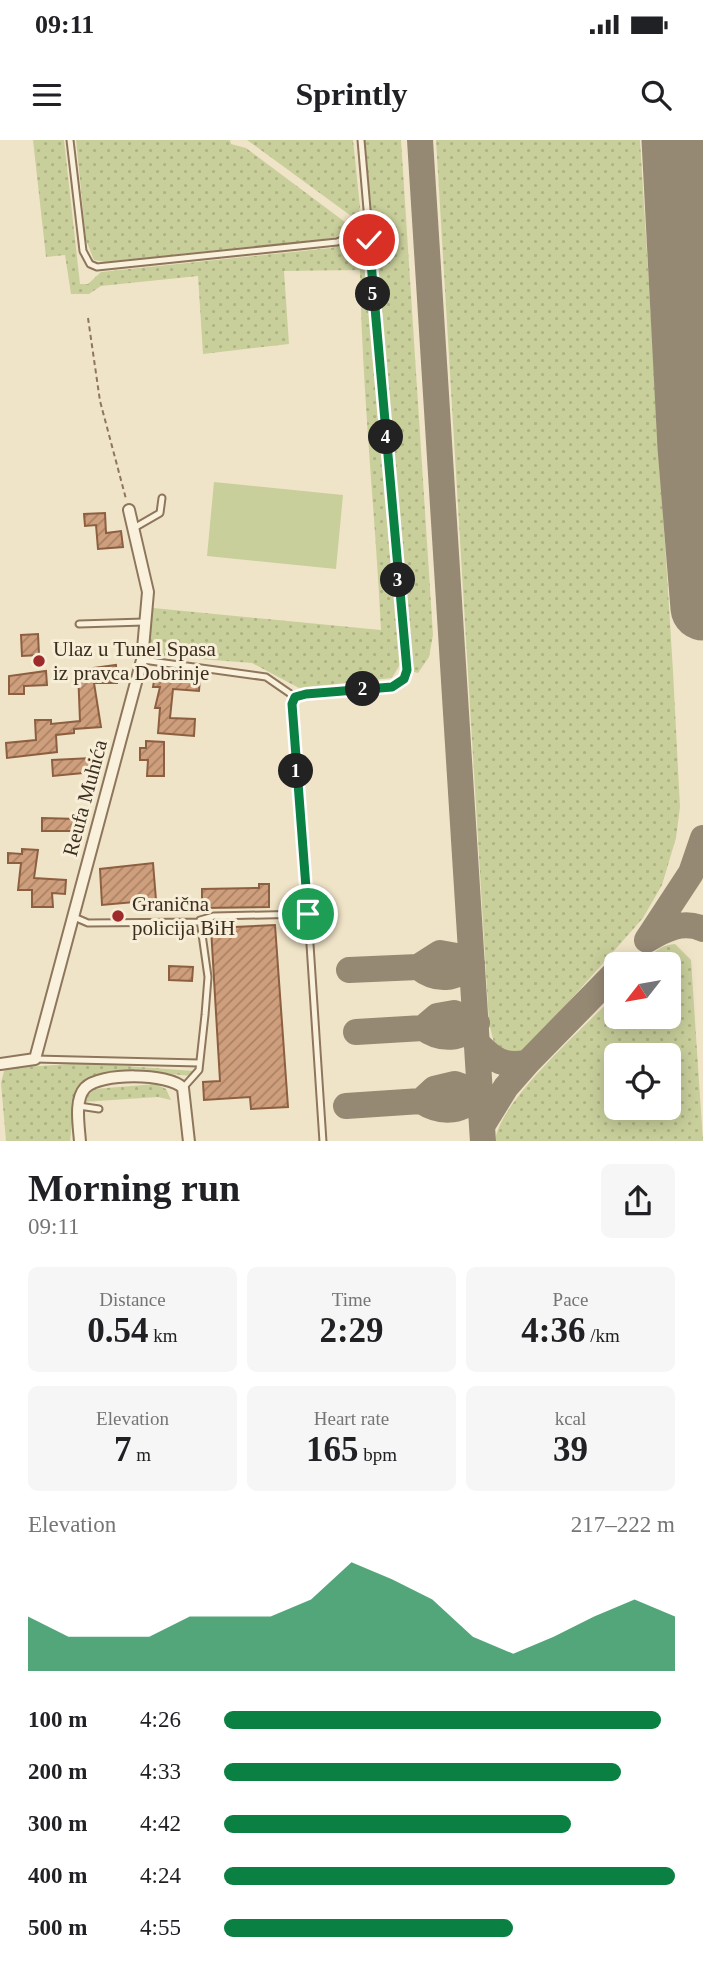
<!DOCTYPE html>
<html lang="en">
<head>
<meta charset="utf-8">
<style>
  :root { --surface:#fff; --page:#f6f6f6; --text:#202124; --muted:#757577; --accent:#0b8043 }
  body { margin:0; font-family:Georgia,serif; background:var(--page); color:var(--text); height:100vh; display:flex; flex-direction:column; font-size:26px; white-space:nowrap }
  * { box-sizing:border-box; margin:0 }
  p { font-size:23px; color:var(--muted) }
  .icon { flex:none; width:38px; height:38px; fill:none; stroke:currentColor; stroke-width:2; stroke-linecap:round; stroke-linejoin:round }
  .map { position:relative; height:1001px; overflow:hidden }
  .side { display:flex; flex-direction:column; background:var(--surface); flex:1 }
  .side>* { flex:none }
  .needle { width:46px; rotate:239deg }
  .buttons { position:absolute; left:604px; top:812px; display:grid; gap:14px }
  .buttons a { display:grid; place-items:center; width:77px; height:77px; border-radius:10px; background:var(--surface); box-shadow:0 4px 18px #0003; font-size:35px }
  .pin { position:absolute; display:grid; place-items:center; width:60px; height:60px; color:#fff; margin:-30px; border:4px solid #fff; border-radius:50%; box-shadow:0 2px 7px #0007 }
  .km { position:absolute; width:35px; height:35px; margin:-18px; border-radius:50%; background:#222; color:#fff; font-size:19px; line-height:35px; text-align:center }
  .round { display:grid; place-items:center; flex:none; width:74px; height:74px; border-radius:10px; background:var(--page) }
  .summary { display:flex; align-items:center; justify-content:space-between; height:119px; padding:0 28px }
  h1 { font-size:38px; font-weight:600; line-height:52px }
  .stats { display:grid; grid-template-columns:repeat(3,1fr); gap:10px; height:119px; padding:7px 28px }
  .stats div { display:grid; align-content:center; border-radius:10px; background:var(--page); text-align:center }
  .stats b { font-size:35px; font-weight:600 }
  .stats small { font-size:19px; font-weight:400 }
  .stats p { font-size:19px }
  .chart { height:196px; padding:14px 28px }
  .chart p { display:flex; justify-content:space-between }
  .chart svg { width:100%; height:126px; margin-top:7px; fill:var(--accent); opacity:.7 }
  ul { padding:0 28px; list-style:none; font-size:23px }
  li { display:grid; grid-template-columns:112px 84px 1fr; align-items:center; height:52px }
  li i { height:18px; border-radius:9px; background:var(--accent) }
  .status { display:flex; justify-content:space-between; align-items:center; height:49px; padding:0 35px; background:var(--surface); direction:ltr }
  .status svg { height:19px; fill:currentColor }
  header { display:flex; justify-content:space-between; align-items:center; height:91px; padding:0 28px; background:var(--surface); font-size:32px; font-weight:600 }
  .map>svg:first-child { display:block }
  .grass { fill:url(#grass-dots); fill-rule:evenodd }
  .green { fill:#c9cf9b }
  .lines { fill:none; stroke-linecap:round; stroke-linejoin:round }
  .taxiway { stroke:#968974; stroke-width:26 }
  .runway { stroke:#968974; stroke-width:65 }
  .building { fill:url(#building-hatch); stroke:#8d5f41; stroke-width:2 }
  .lane-casing { stroke:#8d765c; stroke-width:9 }
  .street-casing { stroke:#8d765c; stroke-width:14 }
  .path { stroke:#8d765c; stroke-width:2; stroke-dasharray:5 3.5; stroke-linecap:butt }
  .lane { stroke:#faf1dc; stroke-width:5 }
  .street { stroke:#faf1dc; stroke-width:10 }
  .route-casing { stroke:#fff; stroke-width:14 }
  .route { stroke:#0b8043; stroke-width:9 }
  .poi-dot { fill:#9e2a2b; stroke:#f7eed8; stroke-width:2.5 }
  .labels { text-anchor:middle; stroke-width:6; stroke-linejoin:round; paint-order:stroke }
  .poi-label { font-size:21px; fill:#3d2e20; stroke:#f7eed8; text-anchor:start }
  .street-label { font-size:21px; fill:#3d2e20; stroke:#f7eed8 }
</style>
</head>
<body>
<div class="status"><b>09:11</b><svg viewBox="0 0 49 12"><path d="M0 12V9h3v3zM5 12V6h3v6zM10 12V3h3v9zM15 12V0h3v12zM26 1h20v11H26zM47 4h2v5h-2z"/></svg></div>
<header><svg class="icon" aria-label="menu" viewBox="0 0 24 24"><path d="M4 6h16M4 12h16M4 18h16"/></svg>Sprintly<svg class="icon" aria-label="search" viewBox="0 0 24 24"><circle cx="10" cy="10" r="6"/><path d="M15 15l6 6"/></svg></header>
<div class="map">
<svg width="703" height="1002" viewBox="0 0 703 1002">
  <defs>
    <pattern id="grass-dots" width="8" height="8" patternUnits="userSpaceOnUse" patternTransform="scale(1.75)"><rect width="8" height="8" fill="#c9cf9b"/><path d="M2 2h.1M6 6h.1" fill="none" stroke="#aeb285" stroke-width="1.8" stroke-linecap="round"/></pattern>
    <pattern id="building-hatch" width="6" height="6" patternUnits="userSpaceOnUse" patternTransform="scale(1.75)"><rect width="6" height="6" fill="#cf9f7d"/><path d="M-1 1l2-2M0 6l6-6M5 7l2-2" fill="none" stroke="#a98266"/></pattern>
  </defs>
  <rect width="100%" height="100%" fill="#f0e4c8"/>
  <path class="grass" d="M33,0H64L80,144H88L101,132L331,108L359,100L364,104L402,521L392,538L299,548L252,523L148,515L153,468L381,490C375,370 362,250 360,130L284,131L289,204L203,214L198,136L101,146L89,154H71L65,115L46,117Z
    M76,0H230L231,4L246,8L353,88L334,98L105,122L94,120L86,100Z
    M247,0H353L360,67L358,81Z
    M364,0H401L433,495L429,517L418,533L414,532L412,524Z
    M436,0H640L673,531L680,667L676,698L662,745L643,778L528,908L510,915L495,907L489,883Z
    M675,804L691,820L703,1001H495C499,961 586,886 616,854V877H668V824H643C653,813 660,805 675,804ZM616,915H668V968H616Z
    M85,923L194,931L192,936C159,933 98,925 75,952L70,1002L6,1001L1,943L4,931L10,928Z
    M156,944L166,949L171,960L158,957L82,962L94,949Z"/>
  <path class="green" d="M214,342L343,355L336,429L207,416Z"/>
  <g class="lines">
    <path class="taxiway" d="M420,0L483,1002
      M703,698L691,733L647,800C665,789 683,780 703,789
      M440,813L462,817L472,823C456,840 437,842 418,827Z
      M349,830L418,827
      M454,873L477,883C461,900 441,901 423,888L437,876Z
      M356,892L423,888
      M478,904C493,920 505,928 528,922L616,832
      M455,944L480,953C463,972 443,975 421,961L434,949Z
      M346,966L421,961
      M482,986L506,947L528,922"/>
    <path class="runway" d="M674,0L690,307L703,468"/>
  </g>
  <path class="building" d="M105,373L106,393L121,391L123,407L98,409L96,385L85,386L84,374Z
    M38,494L39,515L22,516L21,495Z
    M116,525L117,543H94L101,587L74,589V593L56,595L57,612L7,618L6,603L36,600L35,580H51V584L80,581L78,530Z
    M46,531L47,545L24,546V554H9V536Z
    M182,536L200,538L199,551L173,549L170,578L195,579L194,596L158,593L160,568H155L160,547H153L154,541L181,542Z
    M146,601L164,602V636H147L148,620H140V608H146Z
    M92,618L93,632L53,636L52,620Z
    M42,678L78,679L79,691H42Z
    M22,709L38,710L34,738L66,740L65,754L52,753L53,767H32V750H18L21,723H8V713L22,714Z
    M153,723L156,760L102,765L100,729Z
    M259,744H269V767L202,768V749L259,748Z
    M275,785L288,967L251,969L250,957L204,960L203,942L220,941L211,788Z
    M169,826L193,827L192,841L169,840Z"/>
  <g class="lines">
    <defs>
      <path id="lane" d="M70,0L83,111L90,124L97,127L337,102L358,93L367,92
        M134,388L160,373L162,358
        M79,484L144,482
        M143,520L266,537L295,557L292,573L308,774L214,776L200,780L208,837L205,875L199,930L183,948
        M295,557L306,554L392,547L404,539L407,530L361,0
        M308,774L323,1002
        M74,777L88,783L198,782
        M35,919L199,923
        M79,966L99,969"/>
      <path id="street" d="M0,924L35,919L142,520L148,452L129,370
        M80,1002C79,986 74,960 85,948C100,932 169,933 183,948L189,1002"/>
    </defs>
    <use href="#lane" class="lane-casing"/>
    <use href="#street" class="street-casing"/>
    <path class="path" d="M88,178L100,261L126,359"/>
    <use href="#lane" class="lane"/>
    <use href="#street" class="street"/>
  </g>
  <g class="lines">
    <defs>
      <path id="route" d="M308,774L292,564L295,557L306,554L392,547L404,539L407,530L369,100"/>
    </defs>
    <use href="#route" class="route-casing"/>
    <use href="#route" class="route"/>
  </g>
  <g class="poi-dot">
    <circle cx="39" cy="521" r="7"/>
    <circle cx="118" cy="776" r="7"/>
  </g>
  <g class="labels">
    <g class="poi-label">
      <text x="53" y="516">Ulaz u Tunel Spasa<tspan x="53" dy="24">iz pravca Dobrinje</tspan></text>
      <text x="132" y="771">Granična<tspan x="132" dy="24">policija BiH</tspan></text>
    </g>
    <g class="street-label">
      <text transform="translate(85 658) rotate(-75)" y="7">Reufa Muhića</text>
    </g>
  </g>
</svg>
<div class="buttons">
<a><svg class="needle" viewBox="-14 -14 28 28"><path d="M0-13l5 13h-10z" fill="#e53935"/><path d="M0 13l5-13h-10z" fill="#757577"/></svg></a>
<a><svg class="icon" aria-label="locate" viewBox="0 0 24 24"><circle cx="12" cy="12" r="6"/><path d="M12 2v4M12 18v4M2 12h4M18 12h4"/></svg></a>
</div>
<div class="pin" style="left:308px;top:774px;background:#1e9e55"><svg class="icon" aria-label="arrive" viewBox="0 0 24 24"><path d="M6 21V4h12l-3 4 3 4H6"/></svg></div>
<div class="pin" style="left:369px;top:100px;background:#d93025"><svg class="icon" aria-label="check" viewBox="0 0 24 24"><path d="M5 12l5 5 9-10"/></svg></div>
<b class="km" style="left:296px;top:631px">1</b>
<b class="km" style="left:363px;top:549px">2</b>
<b class="km" style="left:398px;top:440px">3</b>
<b class="km" style="left:386px;top:297px">4</b>
<b class="km" style="left:373px;top:154px">5</b>
</div>
<section class="side">
<div class="summary"><div><h1>Morning run</h1><p>09:11</p></div><a class="round"><svg class="icon" aria-label="share" viewBox="0 0 24 24"><path d="M12 15V3M7 8l5-5 5 5M5 13v7h14v-7"/></svg></a></div>
<div class="stats">
<div><p>Distance</p><b>0.54<small> km</small></b></div>
<div><p>Time</p><b>2:29</b></div>
<div><p>Pace</p><b>4:36<small> /km</small></b></div>
</div>
<div class="stats">
<div><p>Elevation</p><b>7<small> m</small></b></div>
<div><p>Heart rate</p><b>165<small> bpm</small></b></div>
<div><p>kcal</p><b>39</b></div>
</div>
<div class="chart"><p><span>Elevation</span>217–222 m</p>
<svg viewBox="0 0 160 44" preserveAspectRatio="none"><path d="M0 44V25L10 32L20 32L30 32L40 25L50 25L60 25L70 19L80 6L90 12L100 19L110 32L120 38L130 32L140 25L150 19L160 25V44z"/></svg>
</div>
<ul>
<li><b>100 m</b>4:26<i style="width:97%"></i></li>
<li><b>200 m</b>4:33<i style="width:88%"></i></li>
<li><b>300 m</b>4:42<i style="width:77%"></i></li>
<li><b>400 m</b>4:24<i style="width:100%"></i></li>
<li><b>500 m</b>4:55<i style="width:64%"></i></li>
</ul>
</section>
</body>
</html>
